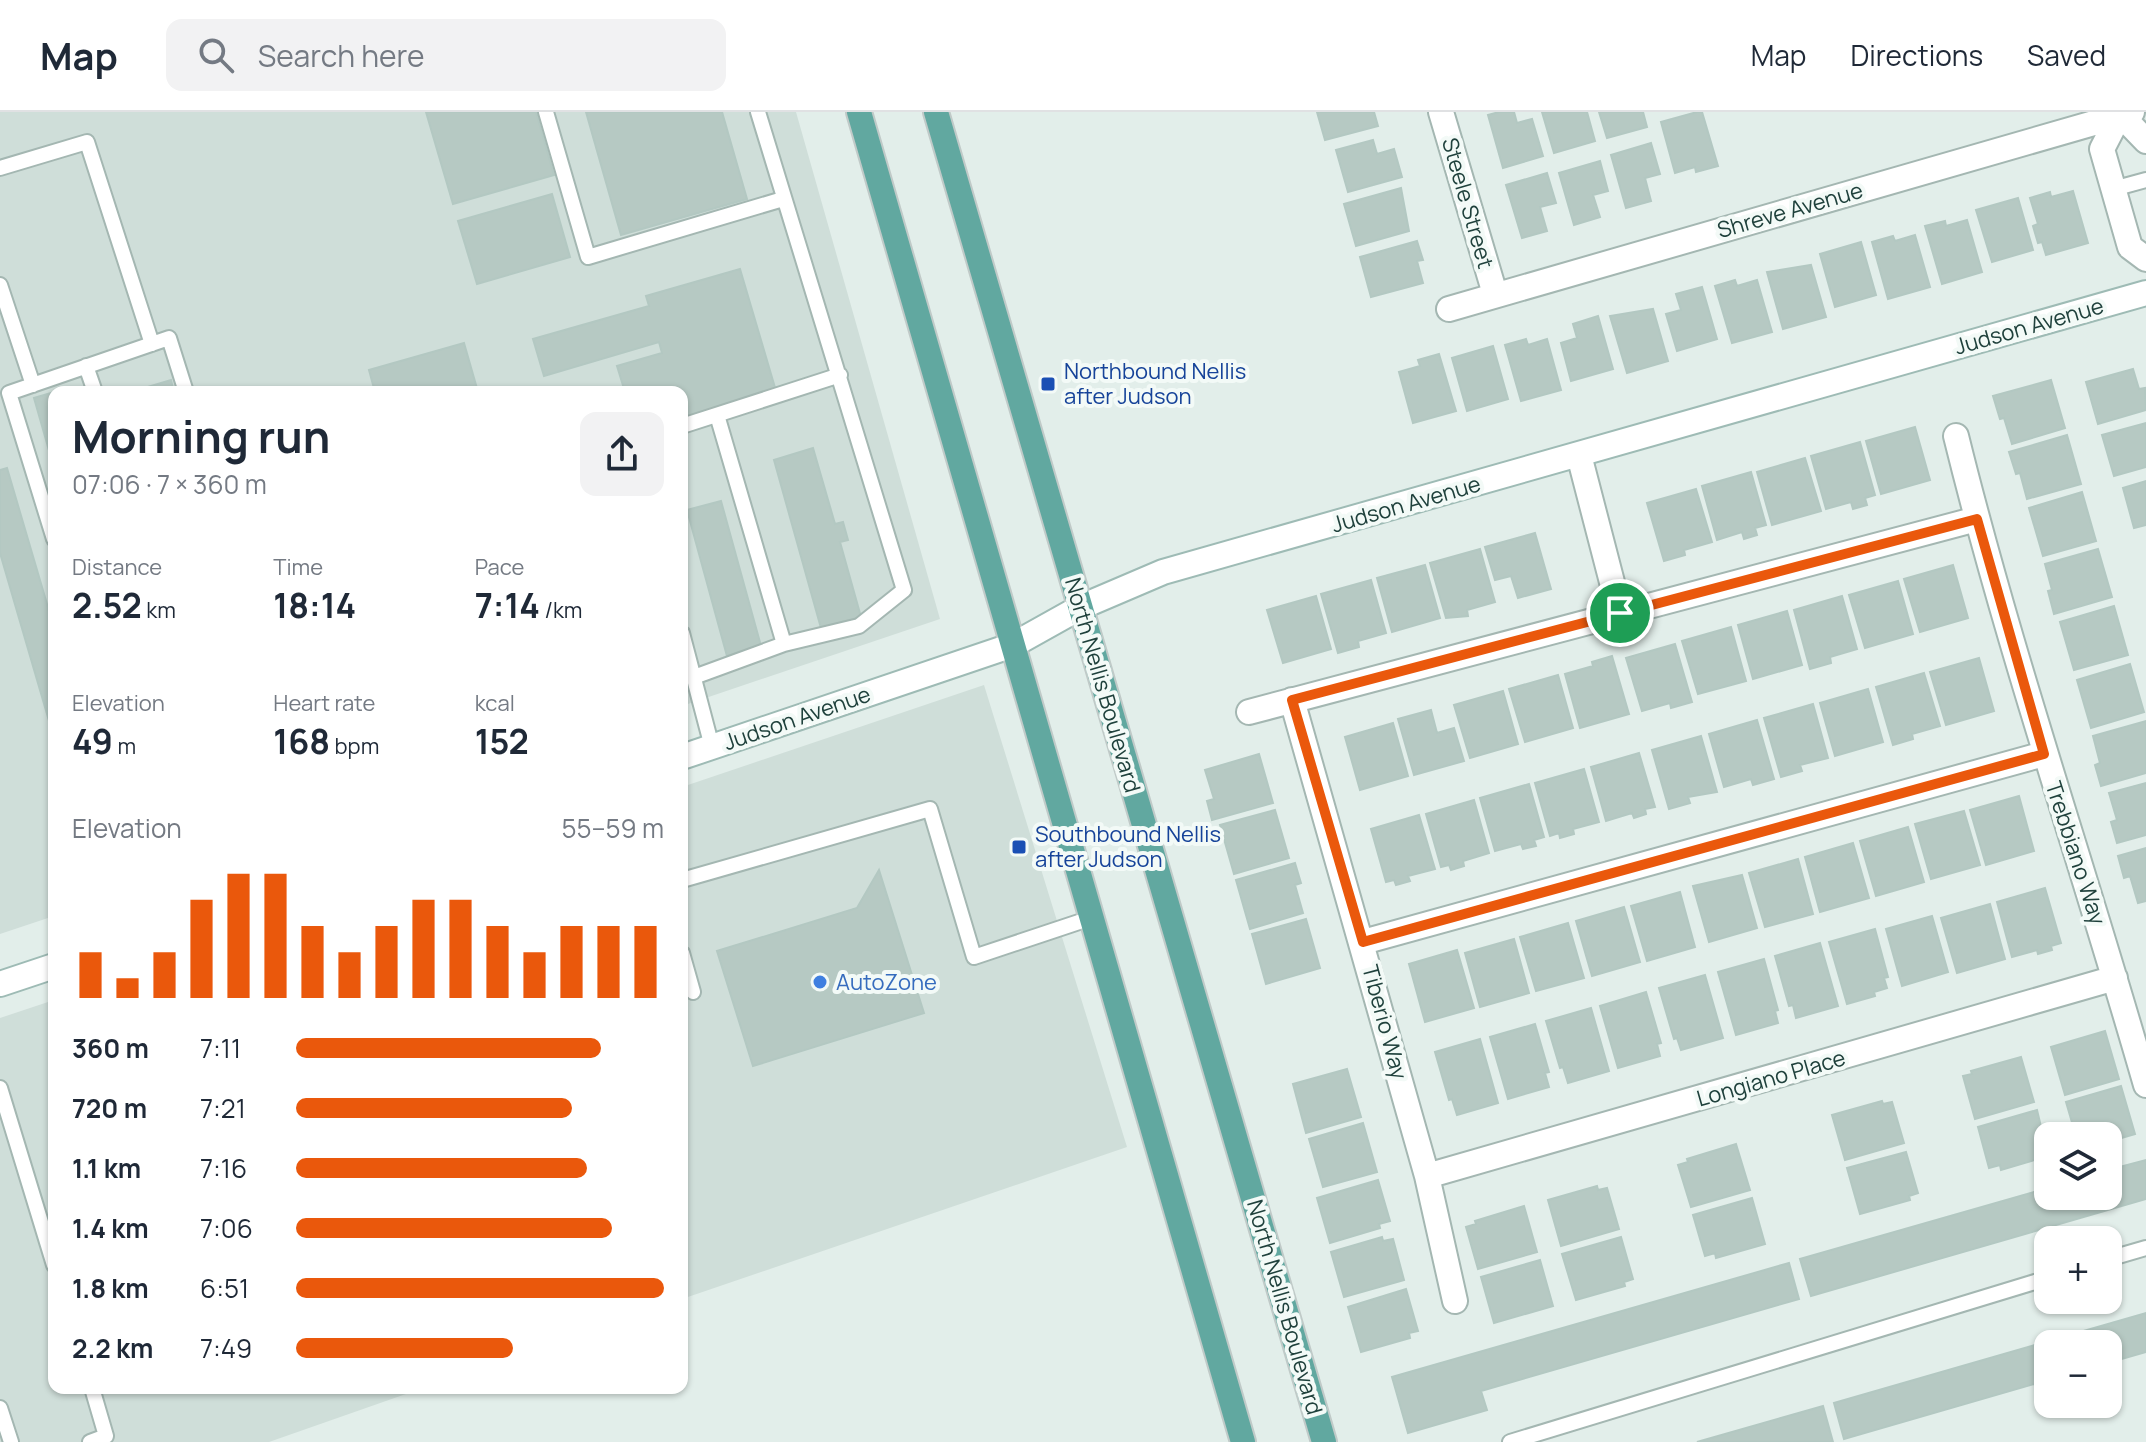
<!DOCTYPE html>
<html lang="en">
<head>
<meta charset="utf-8">
<style>
  :root { --surface:#fff; --page:#f2f2f3; --text:#1f2937; --muted:#747a83; --line:#e0e1e3; --accent:#ea580c }
  body { margin:0; font-family:Manrope,sans-serif; background:var(--page); color:var(--text); height:100vh; display:flex; flex-direction:column; font-size:30px; white-space:nowrap }
  * { box-sizing:border-box; margin:0 }
  p { font-size:26px; color:var(--muted) }
  .icon { flex:none; width:44px; height:44px; fill:none; stroke:currentColor; stroke-width:2; stroke-linecap:round; stroke-linejoin:round }
  .map { position:relative; flex:1; overflow:hidden }
  .sheet { position:absolute; left:48px; top:274px; width:640px; height:1008px; display:flex; flex-direction:column; background:var(--surface); border-radius:16px; box-shadow:0 2px 6px #0004 }
  .sheet>* { flex:none }
  .fabs { position:absolute; left:2034px; top:1010px; display:grid; gap:16px }
  .fabs a { display:grid; place-items:center; width:88px; height:88px; border-radius:16px; background:var(--surface); box-shadow:0 2px 6px #0004; font-size:40px }
  .pin { position:absolute; display:grid; place-items:center; width:68px; height:68px; color:#fff; margin:-34px; border:4px solid #fff; border-radius:50%; box-shadow:0 2px 8px #0007 }
  .round { display:grid; place-items:center; flex:none; width:84px; height:84px; border-radius:16px; background:var(--page) }
  .summary { display:flex; align-items:center; justify-content:space-between; height:136px; padding:0 24px }
  h1 { font-size:44px; font-weight:700; line-height:60px }
  .metrics { display:grid; grid-template-columns:repeat(3,1fr); gap:12px; height:136px; padding:8px 24px }
  .metrics div { display:grid; align-content:center }
  .metrics b { font-size:34px; font-weight:700 }
  .metrics small { font-size:22px; font-weight:400 }
  .metrics p { font-size:22px }
  .chart { height:224px; padding:16px 24px }
  .chart p { display:flex; justify-content:space-between }
  .chart svg { width:100%; height:144px; margin-top:8px; stroke:var(--accent); stroke-width:6 }
  ul { padding:0 24px; list-style:none; font-size:26px }
  li { display:grid; grid-template-columns:128px 96px 1fr; align-items:center; height:60px }
  li i { height:20px; border-radius:10px; background:var(--accent) }
  header { display:flex; align-items:center; gap:48px; box-sizing:border-box; height:112px; padding:0 40px; background:var(--surface); border-bottom:2px solid var(--line) }
  header strong { font-size:38px }
  nav { display:flex; gap:44px; margin-inline-start:auto; font-size:28px }
  .search { width:560px; height:72px; background:var(--page); display:flex; align-items:center; gap:20px; box-sizing:border-box; padding:0 28px; border-radius:16px; color:var(--muted); font-size:30px }
  .map>svg:first-child { display:block }
  .built { fill:#cfded9 }
  .building { fill:#b6c9c3; stroke:#b3c8c2; stroke-width:2 }
  .lines { fill:none; stroke-linecap:round; stroke-linejoin:round }
  .lane-casing { stroke:#a4b7b2; stroke-width:18 }
  .street-casing { stroke:#a4b7b2; stroke-width:28 }
  .secondary-casing { stroke:#9ebbb5; stroke-width:28 }
  .primary-casing { stroke:#c0cac8; stroke-width:28 }
  .lane { stroke:#fff; stroke-width:14 }
  .street { stroke:#fff; stroke-width:24 }
  .secondary { stroke:#fff; stroke-width:24 }
  .primary { stroke:#61a8a0; stroke-width:24 }
  .route-casing { stroke:#fff; stroke-width:16 }
  .route { stroke:#ea580c; stroke-width:10 }
  .transit-dot { fill:#1a4fb4; stroke:#f3faf7; stroke-width:3 }
  .shop-dot { fill:#3f7fe0; stroke:#f3faf7; stroke-width:3 }
  .labels { text-anchor:middle; stroke-width:8; stroke-linejoin:round; paint-order:stroke }
  .street-label { font-size:22px; fill:#1f413c; stroke:#f3faf7 }
  .transit-label { font-size:22px; fill:#164399; stroke:#f3faf7; text-anchor:start }
  .shop-label { font-size:22px; fill:#366cbe; stroke:#f3faf7; text-anchor:start }
</style>
</head>
<body>
<header>
<strong>Map</strong>
<div class="search"><svg class="icon" aria-label="search" viewBox="0 0 24 24"><circle cx="10" cy="10" r="6"/><path d="M15 15l6 6"/></svg>Search here</div>
<nav><a>Map</a><a>Directions</a><a>Saved</a></nav>
</header>
<div class="map">
<svg width="2146" height="1330" viewBox="0 0 2146 1330">
  <rect width="100%" height="100%" fill="#e2eeea"/>
  <path class="built" d="M0,0H796L940,507L682,594V280H54V804L0,822Z
    M984,573L1127,1035L682,1187V675Z
    M54,888V1276H423L269,1330H0V906Z"/>
  <path class="building" d="M426,0H536L554,63L453,92Z
    M586,0H722L747,87L621,123Z
    M1317,0H1374L1378,14L1325,28Z
    M1499,0H1514L1517,11L1532,7L1543,44L1503,56L1488,3Z
    M1542,0H1587L1595,29L1554,41Z
    M1599,0H1643L1647,15L1607,26Z
    M1697,0H1702L1718,54L1696,60L1695,55L1675,61L1661,10Z
    M1373,28L1377,42L1394,37L1402,65L1348,80L1336,38Z
    M1651,31L1660,62L1645,66L1651,89L1626,96L1611,43Z
    M1600,49L1608,79L1593,83L1600,105L1574,113L1559,61Z
    M1547,61L1556,91L1540,95L1547,119L1522,126L1506,73Z
    M1401,76L1409,119L1356,134L1344,92Z
    M2073,79L2088,131L2046,143L2042,130L2038,131L2033,114L2038,112L2030,86L2050,80L2051,85Z
    M552,82L570,145L477,172L458,109Z
    M2018,86L2033,138L1992,150L1976,98Z
    M1967,108L1982,160L1942,172L1925,114L1945,109L1946,114Z
    M1915,123L1930,175L1888,187L1872,130L1893,124L1895,129Z
    M1417,129L1423,148L1417,149L1423,171L1371,185L1360,145Z
    M1861,130L1876,183L1835,195L1820,142Z
    M1811,153L1826,205L1783,217L1767,160Z
    M740,157L776,279L682,306V280H625L617,254L662,241L659,230L544,264L533,227L649,194L646,184Z
    M1735,168L1737,174L1757,168L1772,220L1732,231L1715,174Z
    M1702,175L1717,227L1677,239L1666,202L1681,198L1676,182Z
    M1653,197L1668,249L1627,261L1610,204Z
    M1598,204L1613,257L1571,269L1561,231L1577,226L1573,212Z
    M1526,227L1528,233L1547,227L1561,278L1521,289L1505,233Z
    M464,231L478,280H375L369,258Z
    M1493,234L1508,287L1467,299L1452,246Z
    M1439,242L1456,299L1413,311L1399,260L1420,254L1418,248Z
    M2133,257L2139,277L2145,276L2146,298L2098,312L2086,270Z
    M171,268L174,280H131Z
    M2051,268L2065,316L2012,332L2004,306L2000,307L1993,284Z
    M54,280V356L34,286Z
    M2146,311V355L2114,364L2102,323Z
    M1915,315L1930,368L1881,382L1866,329Z
    M2067,323L2081,372L2027,387L2020,361L2016,362L2009,340Z
    M1860,330L1875,383L1865,386L1867,393L1853,397L1851,390L1826,397L1811,344Z
    M813,336L835,412L843,410L848,428L840,430L861,505L821,516L774,348Z
    M1805,346L1821,399L1772,413L1757,360Z
    M7,356L54,516V626L0,441V358Z
    M1751,360L1766,413L1755,416L1757,423L1744,427L1742,420L1717,428L1702,374Z
    M2146,369V413L2134,416L2123,376Z
    M1696,377L1712,430L1684,438L1685,443L1664,449L1647,391Z
    M2082,380L2096,429L2043,444L2029,396Z
    M721,389L761,534L727,544L687,398Z
    M1535,421L1551,477L1518,486L1511,464L1495,468L1485,435Z
    M1480,437L1495,490L1467,498L1468,504L1446,506L1430,451Z
    M2098,437L2112,485L2054,502L2048,479L2052,478L2045,452Z
    M1425,453L1440,506L1392,520L1377,466Z
    M1953,453L1968,506L1920,520L1904,467Z
    M1371,468L1386,521L1358,529L1359,535L1338,541L1321,482Z
    M1898,469L1913,522L1865,536L1849,483Z
    M1316,484L1331,537L1283,551L1267,498Z
    M1842,484L1857,537L1830,545L1831,551L1810,557L1794,498Z
    M2114,494L2128,543L2074,558L2060,510Z
    M1787,499L1802,553L1753,567L1738,513Z
    M1731,515L1746,569L1698,582L1682,529Z
    M1675,532L1692,590L1671,596L1670,591L1642,599L1626,546Z
    M1612,544L1629,602L1580,616L1565,562L1593,554L1592,550Z
    M1979,546L1994,599L1946,613L1930,560Z
    M2130,552L2144,600L2091,616L2077,568Z
    M1924,561L1940,614L1912,622L1913,627L1893,633L1876,575Z
    M1558,563L1573,616L1525,630L1509,577Z
    M1868,577L1883,630L1835,644L1820,591Z
    M1503,579L1518,632L1470,646L1454,593Z
    M1813,592L1828,646L1800,653L1802,659L1781,665L1764,606Z
    M1431,598L1437,621L1454,616L1464,649L1414,663L1398,607Z
    M1757,608L1774,667L1753,673L1751,667L1724,675L1709,622Z
    M2146,609V661L2101,674L2095,653L2100,651L2093,624Z
    M1393,611L1408,664L1360,678L1345,625Z
    M1701,624L1717,680L1688,685L1690,691L1669,697L1652,638Z
    M1639,641L1655,695L1645,697L1646,702L1634,706L1632,701L1606,709L1591,655Z
    M1259,642L1273,691L1212,708L1207,689L1214,687L1205,658Z
    M1584,657L1599,710L1573,717L1574,722L1560,726L1559,721L1550,724L1535,671Z
    M2146,671V723L2117,731L2111,710L2117,708L2109,681Z
    M1529,672L1544,725L1534,728L1536,734L1523,737L1521,732L1495,739L1480,686Z
    M2019,684L2034,739L1986,753L1970,698Z
    M1474,688L1489,741L1463,749L1464,754L1451,758L1449,753L1441,755L1426,702Z
    M1275,698L1289,746L1234,762L1220,713Z
    M1964,699L1980,753L1931,767L1915,712Z
    M1419,703L1435,757L1408,764L1410,769L1396,773L1394,768L1386,770L1371,717Z
    M1908,715L1924,770L1876,784L1860,729Z
    M1853,731L1869,786L1820,800L1805,745Z
    M2146,736V789L2138,791L2130,764L2124,766L2118,744Z
    M1798,747L1813,802L1765,815L1749,761Z
    M1295,751L1301,771L1295,773L1303,801L1250,817L1236,768Z
    M879,758L924,901L753,954L717,839L857,796Z
    M1742,763L1757,816L1709,830L1693,774Z
    M2045,776L2061,831L2051,834L2052,838L2038,842L2037,838L2012,845L1997,790Z
    M1680,780L1695,835L1647,849L1631,794Z
    M1990,792L2005,847L1957,861L1941,806Z
    M1624,795L1640,850L1592,864L1576,809Z
    M1932,804L1948,860L1902,874L1886,817Z
    M1306,807L1320,856L1266,872L1252,822Z
    M1568,811L1584,866L1536,879L1520,825Z
    M1875,817L1888,865L1884,866L1887,876L1874,880L1875,884L1847,892L1829,830Z
    M1514,827L1529,881L1480,895L1465,841Z
    M1820,831L1838,894L1796,906L1793,893L1789,894L1775,844Z
    M1457,838L1474,896L1425,910L1409,852Z
    M1764,847L1778,898L1775,899L1778,911L1736,923L1718,860Z
    M1705,863L1723,926L1681,938L1677,926L1674,927L1659,876Z
    M1646,880L1661,931L1657,932L1660,944L1618,956L1600,894Z
    M1591,896L1609,959L1568,971L1563,955L1560,956L1546,909Z
    M1535,912L1549,960L1545,961L1549,975L1508,987L1490,925Z
    M2105,919L2119,967L2065,983L2051,935Z
    M1480,927L1498,991L1457,1003L1452,987L1449,988L1435,940Z
    M2021,945L2034,990L1975,1007L1963,964L1972,962L1971,959Z
    M1347,957L1361,1005L1306,1021L1293,972Z
    M2121,974L2135,1022L2108,1030V1024H2076L2066,990Z
    M1882,989L1883,992L1892,990L1904,1031L1845,1048L1832,1003Z
    M2037,998L2048,1044L2001,1058L2000,1053L1989,1056L1978,1015Z
    M1363,1011L1377,1060L1323,1075L1309,1027Z
    M1736,1032L1750,1078L1691,1095L1678,1053L1688,1050L1687,1047Z
    M1906,1040L1918,1081L1909,1084L1910,1088L1860,1102L1847,1056Z
    M2146,1048V1087L1811,1184L1800,1147L2048,1076V1084H2108V1058Z
    M1378,1068L1390,1109L1379,1112L1380,1116L1330,1131L1317,1086Z
    M1597,1074L1598,1078L1607,1076L1619,1117L1561,1134L1548,1088Z
    M1752,1086L1765,1132L1716,1146L1715,1141L1705,1144L1693,1103Z
    M1524,1094L1537,1140L1478,1157L1466,1115L1476,1112L1475,1109Z
    M1382,1125L1383,1129L1393,1127L1404,1168L1344,1185L1331,1140Z
    M1621,1125L1633,1167L1624,1170L1625,1174L1576,1188L1562,1142Z
    M1540,1148L1553,1194L1494,1211L1481,1165Z
    M1789,1151L1799,1187L1481,1279L1487,1298L1408,1321L1392,1265Z
    M1406,1177L1418,1219L1409,1221L1410,1226L1361,1240L1348,1195Z
    M2146,1201V1240L2108,1251V1232H2048V1268L1844,1327L1834,1291Z
    M1823,1294L1833,1330H1697Z"/>
  <g class="lines">
    <defs>
      <path id="lane" d="M546,0L588,145L783,87
        M0,56L87,30L152,232
        M2113,77L2146,68
        M0,173L33,273
        M86,254L95,280
        M717,303L784,532L859,514L904,478L758,0
        M682,314L840,263
        M54,427L9,281L169,226L186,280
        M682,521L712,635
        M694,565L784,532
        M682,768L930,697L974,845L1091,806
        M682,841L693,880
        M0,976L54,1153
        M2108,1147L2146,1136
        M0,1296L11,1330
        M90,1330L106,1324L92,1276
        M1510,1330L2048,1166"/>
      <path id="street" d="M1441,0L1495,182
        M2118,0L2146,29
        M2119,4L2102,37L2130,135L2146,147
        M1449,197L2132,0
        M1956,324C2010,543 2084,756 2146,973
        M1579,343L1620,501
        M1292,588L1427,1064L1455,1189
        M1249,600L1977,407
        M1363,830L2044,642
        M1427,1064L2115,866"/>
      <path id="secondary" d="M682,645L1013,533L1081,495L1163,460L2146,181
        M0,872L54,854"/>
      <path id="primary" d="M859,0L1243,1330
        M936,0L1324,1330"/>
    </defs>
    <use href="#lane" class="lane-casing"/>
    <use href="#street" class="street-casing"/>
    <use href="#secondary" class="secondary-casing"/>
    <use href="#primary" class="primary-casing"/>
    <use href="#lane" class="lane"/>
    <use href="#street" class="street"/>
    <use href="#secondary" class="secondary"/>
    <use href="#primary" class="primary"/>
  </g>
  <g class="lines">
    <defs>
      <path id="route" d="M1977,407L2044,642L1363,830L1292,588Z"/>
    </defs>
    <use href="#route" class="route-casing"/>
    <use href="#route" class="route"/>
  </g>
  <g class="transit-dot">
    <rect x="1040" y="264" width="16" height="16" rx="4"/>
    <rect x="1011" y="727" width="16" height="16" rx="4"/>
  </g>
  <circle class="shop-dot" cx="820" cy="870" r="8"/>
  <g class="labels">
    <g class="street-label">
      <text transform="translate(1468 91) rotate(74)" y="8">Steele Street</text>
      <text transform="translate(1790 98) rotate(-16)" y="8">Shreve Avenue</text>
      <text transform="translate(2029 214) rotate(-16)" y="8">Judson Avenue</text>
      <text transform="translate(1406 392) rotate(-16)" y="8">Judson Avenue</text>
      <text transform="translate(1103 573) rotate(74)" y="8">North Nellis Boulevard</text>
      <text transform="translate(797 606) rotate(-19)" y="8">Judson Avenue</text>
      <text transform="translate(2076 741) rotate(72)" y="8">Trebbiano Way</text>
      <text transform="translate(1385 910) rotate(75)" y="8">Tiberio Way</text>
      <text transform="translate(1771 966) rotate(-16)" y="8">Longiano Place</text>
      <text transform="translate(1285 1195) rotate(74)" y="8">North Nellis Boulevard</text>
    </g>
    <g class="transit-label">
      <text x="1064" y="267">Northbound Nellis<tspan x="1064" dy="25">after Judson</tspan></text>
      <text x="1035" y="730">Southbound Nellis<tspan x="1035" dy="25">after Judson</tspan></text>
    </g>
    <g class="shop-label">
      <text x="836" y="878">AutoZone</text>
    </g>
  </g>
</svg>
<div class="fabs">
<a><svg class="icon" aria-label="layers" viewBox="0 0 24 24"><path d="M12 4l9 5-9 5-9-5zM3 14l9 5 9-5"/></svg></a>
<a>+</a>
<a>−</a>
</div>
<div class="pin" style="left:1620px;top:501px;background:#1e9e55"><svg class="icon" aria-label="arrive" viewBox="0 0 24 24"><path d="M6 21V4h12l-3 4 3 4H6"/></svg></div>
<section class="sheet">
<div class="summary"><div><h1>Morning run</h1><p>07:06 · 7 × 360 m</p></div><a class="round"><svg class="icon" aria-label="share" viewBox="0 0 24 24"><path d="M12 15V3M7 8l5-5 5 5M5 13v7h14v-7"/></svg></a></div>
<div class="metrics">
<div><p>Distance</p><b>2.52<small> km</small></b></div>
<div><p>Time</p><b>18:14</b></div>
<div><p>Pace</p><b>7:14<small> /km</small></b></div>
</div>
<div class="metrics">
<div><p>Elevation</p><b>49<small> m</small></b></div>
<div><p>Heart rate</p><b>168<small> bpm</small></b></div>
<div><p>kcal</p><b>152</b></div>
</div>
<div class="chart"><p><span>Elevation</span>55–59 m</p>
<svg viewBox="0 0 160 44" preserveAspectRatio="none"><path d="M5 44V30M15 44V38M25 44V30M35 44V14M45 44V6M55 44V6M65 44V22M75 44V30M85 44V22M95 44V14M105 44V14M115 44V22M125 44V30M135 44V22M145 44V22M155 44V22"/></svg>
</div>
<ul>
<li><b>360 m</b>7:11<i style="width:83%"></i></li>
<li><b>720 m</b>7:21<i style="width:75%"></i></li>
<li><b>1.1 km</b>7:16<i style="width:79%"></i></li>
<li><b>1.4 km</b>7:06<i style="width:86%"></i></li>
<li><b>1.8 km</b>6:51<i style="width:100%"></i></li>
<li><b>2.2 km</b>7:49<i style="width:59%"></i></li>
</ul>
</section>
</div>
</body>
</html>
